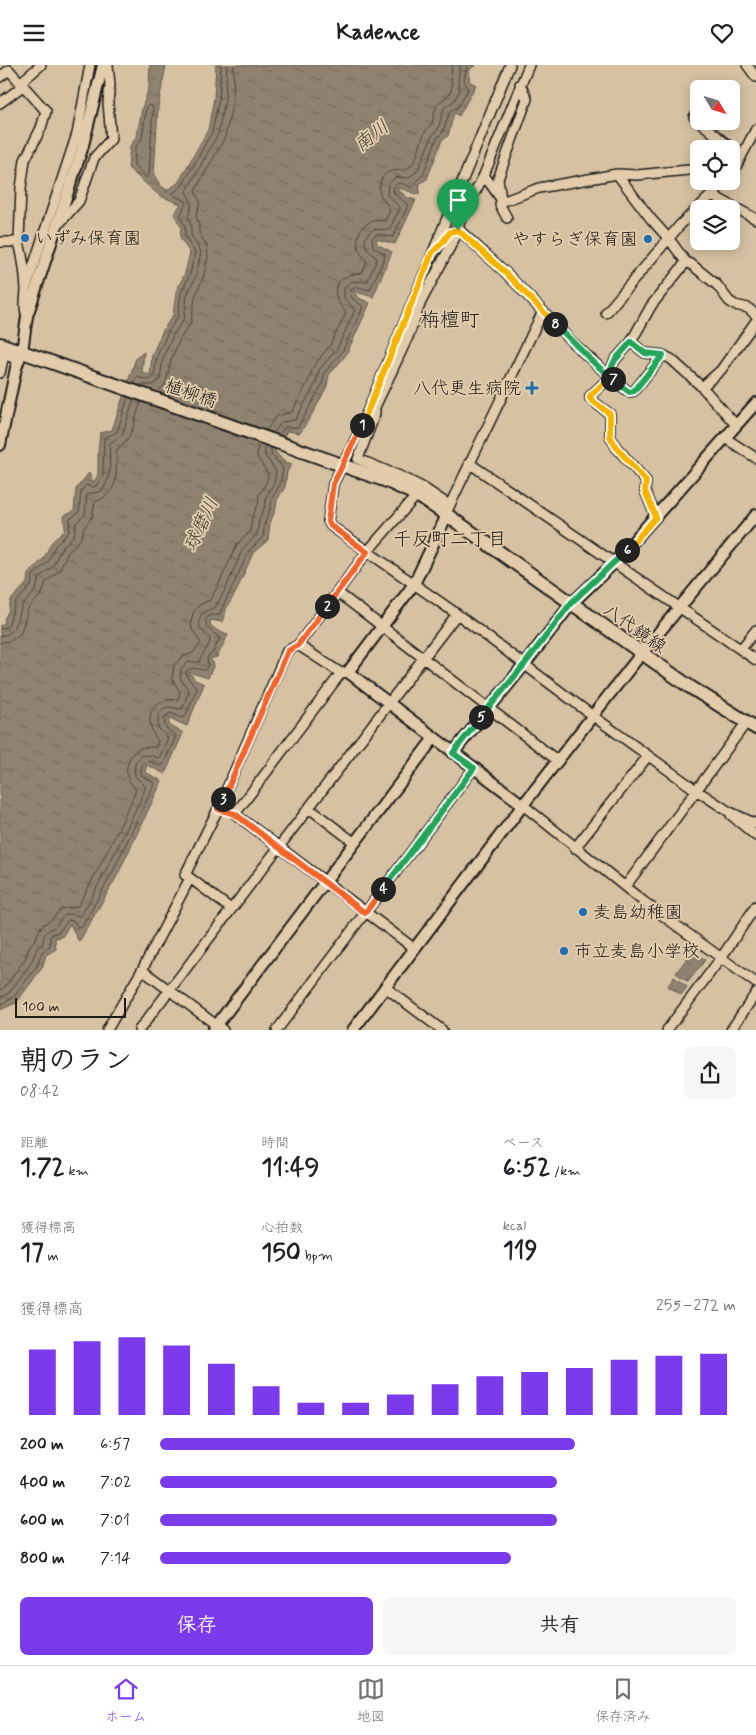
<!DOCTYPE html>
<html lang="ja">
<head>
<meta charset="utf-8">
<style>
  :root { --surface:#fff; --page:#f6f6f6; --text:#202124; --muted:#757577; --line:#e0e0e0; --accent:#7c3aed }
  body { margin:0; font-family:Mynerve,"Klee One",sans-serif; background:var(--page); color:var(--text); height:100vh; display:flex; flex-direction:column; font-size:19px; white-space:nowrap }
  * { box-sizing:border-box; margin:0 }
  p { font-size:16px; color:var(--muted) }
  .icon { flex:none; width:28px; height:28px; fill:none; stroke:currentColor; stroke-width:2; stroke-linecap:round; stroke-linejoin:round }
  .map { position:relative; height:965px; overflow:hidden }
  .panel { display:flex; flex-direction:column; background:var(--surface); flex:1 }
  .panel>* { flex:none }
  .needle { width:32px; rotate:128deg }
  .tools { position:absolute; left:690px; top:15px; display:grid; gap:10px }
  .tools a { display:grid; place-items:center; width:50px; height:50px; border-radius:8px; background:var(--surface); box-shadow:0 2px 12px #0003; font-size:25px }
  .scale { position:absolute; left:15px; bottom:12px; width:111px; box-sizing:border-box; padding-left:5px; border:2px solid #1c1c1c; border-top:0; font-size:14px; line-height:18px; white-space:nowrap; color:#1c1c1c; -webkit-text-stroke:4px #e2ccab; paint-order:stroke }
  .pin { position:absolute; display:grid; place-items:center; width:42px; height:42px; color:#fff; margin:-51px -21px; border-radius:50% 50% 50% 0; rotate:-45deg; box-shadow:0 0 5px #0007 }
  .pin .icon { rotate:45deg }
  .km { position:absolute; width:25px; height:25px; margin:-12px; border-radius:50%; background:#222; color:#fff; font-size:14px; line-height:25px; text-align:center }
  .round { display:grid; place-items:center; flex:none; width:52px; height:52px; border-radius:8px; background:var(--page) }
  .summary { display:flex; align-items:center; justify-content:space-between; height:85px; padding:0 20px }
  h1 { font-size:28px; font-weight:700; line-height:38px }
  .figures { display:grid; grid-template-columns:repeat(3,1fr); gap:8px; height:85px; padding:5px 20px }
  .figures div { display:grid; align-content:center }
  .figures b { font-size:25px; font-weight:700 }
  .figures small { font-size:14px; font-weight:400 }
  .figures p { font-size:14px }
  .chart { height:140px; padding:10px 20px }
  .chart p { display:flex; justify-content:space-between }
  .chart svg { width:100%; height:90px; margin-top:5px; stroke:var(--accent); stroke-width:6 }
  .button { display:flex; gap:10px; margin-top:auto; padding:10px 20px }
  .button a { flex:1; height:58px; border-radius:8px; background:var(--accent); color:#fff; font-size:20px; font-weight:700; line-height:58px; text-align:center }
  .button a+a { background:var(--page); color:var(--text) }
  ul { padding:0 20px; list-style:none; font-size:16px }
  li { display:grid; grid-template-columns:80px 60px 1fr; align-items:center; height:38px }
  li i { height:12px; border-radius:6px; background:var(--accent) }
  header { display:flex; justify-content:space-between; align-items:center; height:65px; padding:0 20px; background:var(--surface); font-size:22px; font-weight:700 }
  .menu { display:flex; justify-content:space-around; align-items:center; height:70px; border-top:1px solid var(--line); background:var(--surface); font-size:14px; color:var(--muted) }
  .menu a { display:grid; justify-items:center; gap:2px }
  .menu .selected { color:var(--accent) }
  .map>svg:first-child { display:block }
  .water { fill:url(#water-ripples); stroke:#61594e }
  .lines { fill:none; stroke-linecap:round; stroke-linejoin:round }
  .shore { stroke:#4a453d; stroke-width:1 }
  .minor-casing { stroke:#1c1c1c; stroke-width:12 }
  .tertiary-casing { stroke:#1c1c1c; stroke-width:14 }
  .primary-casing { stroke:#1c1c1c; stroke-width:16 }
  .minor { stroke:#e2ccab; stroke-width:9 }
  .tertiary { stroke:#e2ccab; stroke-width:10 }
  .primary { stroke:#e2ccab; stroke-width:12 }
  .split-1-casing { stroke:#fff; stroke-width:10 }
  .split-2-casing { stroke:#fff; stroke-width:10 }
  .split-3-casing { stroke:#fff; stroke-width:10 }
  .split-4-casing { stroke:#fff; stroke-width:10 }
  .split-5-casing { stroke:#fff; stroke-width:10 }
  .split-6-casing { stroke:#fff; stroke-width:10 }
  .split-7-casing { stroke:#fff; stroke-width:10 }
  .split-8-casing { stroke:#fff; stroke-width:10 }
  .split-9-casing { stroke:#fff; stroke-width:10 }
  .split-1 { stroke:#f5b400; stroke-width:6 }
  .split-2 { stroke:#f0652b; stroke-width:6 }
  .split-3 { stroke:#f0652b; stroke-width:6 }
  .split-4 { stroke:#f0652b; stroke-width:6 }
  .split-5 { stroke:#22a559; stroke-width:6 }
  .split-6 { stroke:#22a559; stroke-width:6 }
  .split-7 { stroke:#f5b400; stroke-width:6 }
  .split-8 { stroke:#22a559; stroke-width:6 }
  .split-9 { stroke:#f5b400; stroke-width:6 }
  .poi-dot { fill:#1f6fb2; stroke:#e2ccab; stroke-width:2 }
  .labels { text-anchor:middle; stroke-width:4; stroke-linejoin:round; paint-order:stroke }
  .poi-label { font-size:18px; fill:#1c1c1c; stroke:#e2ccab; text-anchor:start }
  .street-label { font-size:18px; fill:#1c1c1c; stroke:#e2ccab }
  .water-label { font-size:19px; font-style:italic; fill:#444039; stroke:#e2ccab }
  .neighbourhood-label { font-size:19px; fill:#1c1c1c; stroke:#e2ccab }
  .quarter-label { font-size:20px; fill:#1c1c1c; stroke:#e2ccab }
</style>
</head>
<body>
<header><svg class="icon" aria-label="menu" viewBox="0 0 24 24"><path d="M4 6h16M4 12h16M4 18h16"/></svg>Kadence<svg class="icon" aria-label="heart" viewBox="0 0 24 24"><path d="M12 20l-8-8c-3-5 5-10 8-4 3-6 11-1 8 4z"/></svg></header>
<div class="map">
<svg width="756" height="965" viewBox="0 0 756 965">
  <defs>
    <pattern id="water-ripples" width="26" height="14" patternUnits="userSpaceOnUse" patternTransform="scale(1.25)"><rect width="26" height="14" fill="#8f826f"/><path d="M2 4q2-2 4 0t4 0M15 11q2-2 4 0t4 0" fill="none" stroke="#746a5a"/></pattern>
  </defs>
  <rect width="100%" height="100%" fill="#d6c2a2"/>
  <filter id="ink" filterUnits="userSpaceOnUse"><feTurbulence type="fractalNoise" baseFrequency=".02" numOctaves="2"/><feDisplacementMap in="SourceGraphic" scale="10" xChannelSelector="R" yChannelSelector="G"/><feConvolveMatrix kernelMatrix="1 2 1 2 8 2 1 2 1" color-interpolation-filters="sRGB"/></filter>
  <g filter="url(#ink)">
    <path class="water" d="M150,0H166L158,42L154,110L161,121L167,125L178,118L208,65L214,33L216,0H476L470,4L469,16L476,20L459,51L454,48L448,71L442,75L427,114L420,118L419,130C411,128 404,123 396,123L408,133L416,135L395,179L376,174L377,179L392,187L373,232L353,226L359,233L370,238L346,290L329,310L327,321L314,346L300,368L287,366L275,386L283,396L292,399L287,407L285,422L277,435L276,443L270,458L268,475L253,488L236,527L227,542L222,557L211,555L210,560L218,566L228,570L217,592L210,594L214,599L208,613L189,607L195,615L204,619L187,661L169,653V660L183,668L165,709L147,700L145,707L162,716L117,811L79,877L70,859L62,872L55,873L56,884L46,890L42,903L16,938L0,945V560L5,558L4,554L8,547L11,535L27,518L28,509L44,493L51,478L65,464L64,451L74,446L76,424L89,408L93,418L98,410V388L100,368L112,365L136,293L144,287L142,308L150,310L152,290L163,265L173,250L176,227L185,208L190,188L180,173L181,162L174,149L181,139L160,131L128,103L130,81L137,71L142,43L149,23Z
      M693,885L705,895L688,917L676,908Z
      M674,912L687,922L681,930L668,921Z"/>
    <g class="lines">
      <path class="shore" d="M149,40H151L153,42L149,110L147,113L134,100L135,83L142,73L146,45Z
        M133,318L137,312L149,315L154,311L157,291L168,267L178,251L181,228L190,209L195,187L185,172V161L180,151L186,138L183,134L174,131L172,129L182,121L212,67L219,34L221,0
        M139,320H153L160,314L163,293L173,270L184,254L187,230L196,211L201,187L191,170V160L188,151C193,140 192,136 186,127L218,69L225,35L227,0
        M157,327L166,318L171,295L180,274L191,257L195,232L203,213L208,192L207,181L199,168V160L196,151L200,137L195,126L225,72L233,36L234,0
        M266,365L277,351L292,347L309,315L313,302L330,280L346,248C343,243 339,239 337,234C330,215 348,209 362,208L367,197C366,194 362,191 360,187C354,175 359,160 373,156C377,155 381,156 385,156L390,145C387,136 376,132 380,119C385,98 403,110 410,102C418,94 420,77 425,67C427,63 430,61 432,58C434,52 434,45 438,39C441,34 449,32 451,26C452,24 451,6 452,0
        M273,368L282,357L295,355L316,318L319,305L337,284L355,245L344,233V223L352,216L367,217L377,194C375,190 371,189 368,185C362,177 366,168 374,164L389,165L400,143L399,141L387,130L388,119L396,112L409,113L418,105L432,71L438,64L444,43L454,36L460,25L458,16L460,0
        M279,370L285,362H298L322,320L325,307L342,287L363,242L351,232L350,226L356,222L370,225L385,191L384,188L373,182L372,173L377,169L393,172L408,141L407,139L394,128L393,122C400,114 406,121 413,123L417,115L423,110L437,73L443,67L450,46L458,42L468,24L464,15L467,0
        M0,564L8,561L16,537L31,521L33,510L48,497L55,481L69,467L70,454L79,447L81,426L86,420L92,422L96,421L103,410L104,373L117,367L128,332
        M0,571L8,569L13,565L22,541L36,525L39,513L53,501L61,484L74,470L76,458L85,449L87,429L100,427C114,414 108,395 110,378L122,370L134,334
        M0,578L12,575L21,568L28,544L42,529L46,517L60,505L67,489L81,473L84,463L92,452L95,437C123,425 114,408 117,384C135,371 133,357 141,337
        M0,925L4,923L25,894L29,882L36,873L41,861L51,855L61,844L78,841C99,803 119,765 136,725C134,721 129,718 128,713C124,701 130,687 141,683C146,681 152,683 156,682L158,676C149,665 145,644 161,637C167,634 173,635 178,634L180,627L172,614L174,600L182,592L193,588L201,578L192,564L191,557L193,548L199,540L210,535L219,519L237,479L250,467L252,453L258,439L259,430L267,416L268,409L257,392L258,378
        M0,933L9,928L31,898L37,883L43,878C44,862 50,868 57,859C61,855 62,850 69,849C73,849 77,851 81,851C105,809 126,766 146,722L135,711C132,693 142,686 158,693L160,691L168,673L159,664C157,655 157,643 169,642C173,642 177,644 182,644L189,626L180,613L181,604L188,597H199C202,587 210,583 210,574L200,563C197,550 204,545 215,543L226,523L243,483L257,470L259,455L265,441L266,432L274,418L276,406L265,391V381
        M0,940L13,933L37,901L42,887L50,881V873L52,869L59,867L68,855L74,856L78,863L82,862L112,808L154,720L153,717L141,710L142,699L148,696L161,701L163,700L176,671L165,662L164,652L170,648L182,653L185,652L197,623L187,612L186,606L192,603L205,605L208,600L207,592L213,588L219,574V572L206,562V554L210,550H219L249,486L263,472L265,457L271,442L272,433L280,420L283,403L271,389V383"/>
      <defs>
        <path id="minor" d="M510,0L359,367L333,419L328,456L331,461L457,549L593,651L696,725L728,746L756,759
          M529,0L484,110L459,158V165L506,208L572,277L608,310
          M747,0L756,12
          M0,12L9,5L46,46L41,63L25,95L21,123L19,177
          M20,18L41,0
          M520,19L527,34L498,114L501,134L507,135L539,123L617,109
          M0,38L23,21
          M694,52L741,91
          M699,104L637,110L617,109L651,154L669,174L686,197L691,199L717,220L729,236L735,240L748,243L756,250
          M484,110L501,134L500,140L507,153
          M731,111L756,64
          M712,130L756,154
          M57,161L79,136L94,93L111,74L108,37L110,20L108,0
          M0,177H19C23,192 25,208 26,224C26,233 23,243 27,251
          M435,185L442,178L451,167L459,165
          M26,223L77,69L90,0
          M606,248L680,160L726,116
          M631,277L645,288L663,290L671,294L702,322L736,360
          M0,288L19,295
          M0,308L4,290
          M610,312L629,327L634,326L663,290
          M702,322L721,305L756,256
          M725,373L756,393
          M469,398L756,595
          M449,440L422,422L402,412L358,394L375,349V342L408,272L421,237L459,165
          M448,444L543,246
          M656,452L645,426L646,416L616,382L610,371V349L590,334V331L610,312L608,310L615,295L631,277L651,241L686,197
          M337,527L558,696
          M298,580L341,608
          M741,584L756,565
          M348,607L341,608L235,749L415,884
          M523,740L644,837L756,918
          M309,743L355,778
          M731,750L756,771
          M575,783L648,691
          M190,813L231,844
          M625,822L746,658
          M142,905L223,965
          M385,922L442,965
          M107,965L142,905L190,813L185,810L218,744L287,586L298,580L367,487L417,430
          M139,965L457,549
          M277,965L474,703
          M667,965L721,893L756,841
          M731,965L756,928"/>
        <path id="tertiary" d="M0,380L16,303L22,286L27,251L82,84L103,0
          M447,450L414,519L348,607L523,740
          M453,688L524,600L571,539L615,497L756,338
          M213,965L434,673
          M353,965L523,740L641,589L756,450"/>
        <path id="primary" d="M0,279L387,416L417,430L447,450L690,622L756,663"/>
      </defs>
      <use href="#minor" class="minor-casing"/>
      <use href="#tertiary" class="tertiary-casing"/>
      <use href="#primary" class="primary-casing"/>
      <use href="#minor" class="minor"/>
      <use href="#tertiary" class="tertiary"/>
      <use href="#primary" class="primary"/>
    </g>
  </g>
  <g class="lines" filter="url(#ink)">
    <defs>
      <path id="split-1" d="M362,360L432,188L442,178L450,167L458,165"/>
      <path id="split-2" d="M327,541L367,487L331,461L328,456L333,419L362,360"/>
      <path id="split-3" d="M223,734L288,586L298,580L327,541"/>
      <path id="split-4" d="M223,734L218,744L235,749L365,848L383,824"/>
      <path id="split-5" d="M383,824L474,703L453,688L481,652"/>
      <path id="split-6" d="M481,652L524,600L571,538L627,485"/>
      <path id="split-7" d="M613,314L610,312L590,331V334L610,349V371L616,382L646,416L645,426L656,452L627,485"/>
      <path id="split-8" d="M555,259L592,296L608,310L615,295L631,277L645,288L663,290L634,326L629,327L613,314"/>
      <path id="split-9" d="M458,165L506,208L555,259"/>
    </defs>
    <use href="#split-1" class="split-1-casing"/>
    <use href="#split-2" class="split-2-casing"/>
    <use href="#split-3" class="split-3-casing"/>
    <use href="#split-4" class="split-4-casing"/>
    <use href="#split-5" class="split-5-casing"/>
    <use href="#split-6" class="split-6-casing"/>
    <use href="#split-7" class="split-7-casing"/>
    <use href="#split-8" class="split-8-casing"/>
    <use href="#split-9" class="split-9-casing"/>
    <use href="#split-1" class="split-1"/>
    <use href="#split-2" class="split-2"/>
    <use href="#split-3" class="split-3"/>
    <use href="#split-4" class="split-4"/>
    <use href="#split-5" class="split-5"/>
    <use href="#split-6" class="split-6"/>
    <use href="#split-7" class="split-7"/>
    <use href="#split-8" class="split-8"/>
    <use href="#split-9" class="split-9"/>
  </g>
  <g class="poi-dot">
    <circle cx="25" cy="173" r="5"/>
    <circle cx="648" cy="174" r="5"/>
    <path d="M529.5 315.5h5v5h5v5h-5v5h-5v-5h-5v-5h5z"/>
    <circle cx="583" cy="847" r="5"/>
    <circle cx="564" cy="886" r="5"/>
  </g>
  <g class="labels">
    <g class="poi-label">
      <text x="35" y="179">いずみ保育園</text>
      <text x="638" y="180" text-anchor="end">やすらぎ保育園</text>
      <text x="521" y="329" text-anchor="end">八代更生病院</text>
      <text x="593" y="853">麦島幼稚園</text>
      <text x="574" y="892">市立麦島小学校</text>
    </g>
    <g class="street-label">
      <text transform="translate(191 328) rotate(19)" y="6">植柳橋</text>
      <text transform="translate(635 563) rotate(35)" y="6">八代鏡線</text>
    </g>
    <g class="water-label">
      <text transform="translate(371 70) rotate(-38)" y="7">南川</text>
      <text transform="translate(200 459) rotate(-65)" y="7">球磨川</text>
    </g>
    <g class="neighbourhood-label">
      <text x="450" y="480">千反町二丁目</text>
    </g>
    <g class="quarter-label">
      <text x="450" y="261">栴檀町</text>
    </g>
  </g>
</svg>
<div class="tools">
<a><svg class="needle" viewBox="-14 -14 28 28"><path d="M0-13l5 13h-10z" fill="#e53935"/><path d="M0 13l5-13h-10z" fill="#757577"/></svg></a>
<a><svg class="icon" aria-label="locate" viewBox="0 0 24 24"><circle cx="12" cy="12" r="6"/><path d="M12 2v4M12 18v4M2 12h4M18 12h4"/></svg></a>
<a><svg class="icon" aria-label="layers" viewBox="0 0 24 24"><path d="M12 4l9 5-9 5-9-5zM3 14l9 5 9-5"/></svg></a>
</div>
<div class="scale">100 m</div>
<div class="pin" style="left:458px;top:165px;background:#1e9e55"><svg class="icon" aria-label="arrive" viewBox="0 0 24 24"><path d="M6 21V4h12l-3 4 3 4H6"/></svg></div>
<b class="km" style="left:362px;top:360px">1</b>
<b class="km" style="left:327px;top:541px">2</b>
<b class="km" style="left:223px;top:734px">3</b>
<b class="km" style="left:383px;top:824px">4</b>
<b class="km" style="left:481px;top:652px">5</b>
<b class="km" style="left:627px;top:485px">6</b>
<b class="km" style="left:613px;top:314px">7</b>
<b class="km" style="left:555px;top:259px">8</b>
</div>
<section class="panel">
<div class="summary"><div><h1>朝のラン</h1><p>08:42</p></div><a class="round"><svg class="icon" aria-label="share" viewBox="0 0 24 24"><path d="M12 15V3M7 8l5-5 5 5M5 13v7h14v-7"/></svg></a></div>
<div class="figures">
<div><p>距離</p><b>1.72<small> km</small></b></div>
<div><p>時間</p><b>11:49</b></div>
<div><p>ペース</p><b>6:52<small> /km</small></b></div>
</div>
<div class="figures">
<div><p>獲得標高</p><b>17<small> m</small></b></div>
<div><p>心拍数</p><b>150<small> bpm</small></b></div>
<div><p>kcal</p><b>119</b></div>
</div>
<div class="chart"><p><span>獲得標高</span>255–272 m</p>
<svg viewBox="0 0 160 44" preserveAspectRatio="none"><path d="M5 44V12M15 44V8M25 44V6M35 44V10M45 44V19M55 44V30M65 44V38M75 44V38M85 44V34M95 44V29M105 44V25M115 44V23M125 44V21M135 44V17M145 44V15M155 44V14"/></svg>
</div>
<ul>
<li><b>200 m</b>6:57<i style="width:72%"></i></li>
<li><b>400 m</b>7:02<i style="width:69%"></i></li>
<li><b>600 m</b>7:01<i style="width:69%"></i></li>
<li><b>800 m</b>7:14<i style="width:61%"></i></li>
</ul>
<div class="button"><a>保存</a><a>共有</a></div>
</section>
<nav class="menu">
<a class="selected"><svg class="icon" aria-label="home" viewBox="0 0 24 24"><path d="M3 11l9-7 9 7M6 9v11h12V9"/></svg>ホーム</a>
<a><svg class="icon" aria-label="map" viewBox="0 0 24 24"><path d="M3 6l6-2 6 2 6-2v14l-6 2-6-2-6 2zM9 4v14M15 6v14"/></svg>地図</a>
<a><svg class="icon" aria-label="saved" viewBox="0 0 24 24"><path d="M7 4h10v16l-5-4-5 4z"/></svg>保存済み</a>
</nav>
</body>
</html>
